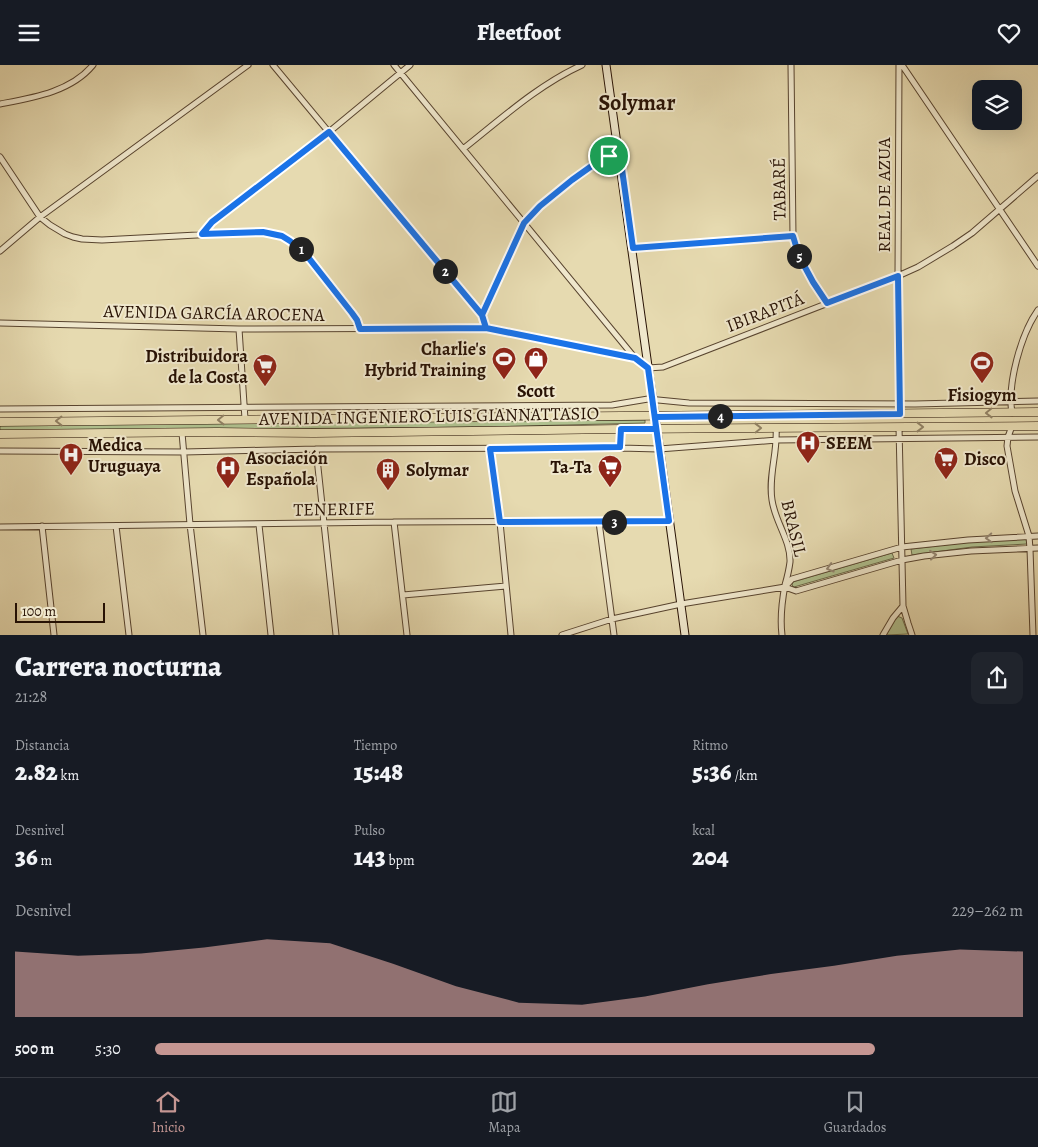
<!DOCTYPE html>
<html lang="es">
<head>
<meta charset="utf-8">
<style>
  :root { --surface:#171b24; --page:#20242c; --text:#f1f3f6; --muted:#9ea1a6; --line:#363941; --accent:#c59692 }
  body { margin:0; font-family:Alegreya,serif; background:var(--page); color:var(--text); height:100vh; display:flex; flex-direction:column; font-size:19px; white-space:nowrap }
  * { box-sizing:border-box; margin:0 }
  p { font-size:16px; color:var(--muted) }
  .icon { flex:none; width:28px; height:28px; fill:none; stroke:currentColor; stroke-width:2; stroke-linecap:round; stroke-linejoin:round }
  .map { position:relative; height:570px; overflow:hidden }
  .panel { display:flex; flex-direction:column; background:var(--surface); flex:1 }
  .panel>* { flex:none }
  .fabs { position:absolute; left:972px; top:15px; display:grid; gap:10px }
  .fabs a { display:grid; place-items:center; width:50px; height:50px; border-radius:10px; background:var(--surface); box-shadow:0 5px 20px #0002; font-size:25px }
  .scale { position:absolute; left:15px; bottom:12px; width:90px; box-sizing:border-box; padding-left:5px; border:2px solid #281204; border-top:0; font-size:14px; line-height:18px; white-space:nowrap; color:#281204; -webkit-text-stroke:4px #efe7cc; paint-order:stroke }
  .pin { position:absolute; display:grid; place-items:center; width:42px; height:42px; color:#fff; margin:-21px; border:2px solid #fff; border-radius:50%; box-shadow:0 1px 5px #0007 }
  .km { position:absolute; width:25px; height:25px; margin:-12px; border-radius:50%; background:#222; color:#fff; font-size:14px; line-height:25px; text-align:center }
  .round { display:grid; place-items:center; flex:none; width:52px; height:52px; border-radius:10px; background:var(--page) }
  .headline { display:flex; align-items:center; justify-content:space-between; height:85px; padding:0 15px }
  h1 { font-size:28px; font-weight:800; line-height:38px }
  .figures { display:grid; grid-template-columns:repeat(3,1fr); gap:8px; height:85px; padding:5px 15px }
  .figures div { display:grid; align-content:center }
  .figures b { font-size:25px; font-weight:800 }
  .figures small { font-size:14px; font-weight:400 }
  .figures p { font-size:14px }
  .chart { height:140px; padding:10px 15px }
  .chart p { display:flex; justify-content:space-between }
  .chart svg { width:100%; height:90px; margin-top:5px; fill:var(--accent); opacity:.7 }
  ul { padding:0 15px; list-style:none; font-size:16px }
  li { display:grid; grid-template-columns:80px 60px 1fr; align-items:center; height:38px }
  li i { height:12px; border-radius:6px; background:var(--accent) }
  header { display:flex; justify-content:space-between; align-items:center; height:65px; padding:0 15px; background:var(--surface); font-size:22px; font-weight:800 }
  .dock { display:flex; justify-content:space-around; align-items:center; height:70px; border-top:1px solid var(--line); background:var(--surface); font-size:14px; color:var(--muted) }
  .dock a { display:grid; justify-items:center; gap:2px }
  .dock .active { color:var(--accent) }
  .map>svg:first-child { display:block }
  .green { fill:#b0c18f; stroke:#6c6a4a }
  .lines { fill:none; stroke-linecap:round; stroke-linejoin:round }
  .street-casing { stroke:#58442f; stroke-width:7 }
  .secondary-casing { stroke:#281204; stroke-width:9 }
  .primary-casing { stroke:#281204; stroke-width:9 }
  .street { stroke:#efe7cc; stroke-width:5 }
  .secondary { stroke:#efe7cc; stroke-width:7 }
  .primary { stroke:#e6dab0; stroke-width:8 }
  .oneway { stroke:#908063 }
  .oneway2 { stroke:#958772 }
  .route-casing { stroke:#fff; stroke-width:10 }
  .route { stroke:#1a73e8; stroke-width:6 }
  .labels { text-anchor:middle; stroke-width:4; stroke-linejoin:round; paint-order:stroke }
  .street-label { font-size:18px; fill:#281204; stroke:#efe7cc }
  .poi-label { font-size:18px; font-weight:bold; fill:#281204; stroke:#efe7cc; text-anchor:start }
  .district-label { font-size:22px; font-weight:bold; fill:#281204; stroke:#efe7cc }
</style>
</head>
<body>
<header><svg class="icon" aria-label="menu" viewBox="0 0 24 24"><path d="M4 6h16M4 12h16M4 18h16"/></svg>Fleetfoot<svg class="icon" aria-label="heart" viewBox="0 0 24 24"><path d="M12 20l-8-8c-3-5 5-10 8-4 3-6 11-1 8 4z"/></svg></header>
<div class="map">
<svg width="1038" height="570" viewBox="0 0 1038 570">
  <rect width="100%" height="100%" fill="#e6dab0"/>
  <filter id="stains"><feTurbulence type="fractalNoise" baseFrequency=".004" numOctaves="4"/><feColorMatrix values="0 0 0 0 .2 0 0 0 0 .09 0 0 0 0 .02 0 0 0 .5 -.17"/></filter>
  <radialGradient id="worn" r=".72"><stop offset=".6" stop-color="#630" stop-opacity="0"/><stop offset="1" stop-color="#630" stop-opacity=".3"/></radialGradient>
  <path class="green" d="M599,355H645V358L482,362L0,366V360Z
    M1026,474L1027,479L972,482L912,490L911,484L970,477Z
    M892,488L894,493L794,522L792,520L793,517Z
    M897,551L902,553L908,569L886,570Z"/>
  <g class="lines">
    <defs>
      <path id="street" d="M273,0L481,250L486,263
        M394,0L635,293L648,303L663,302L898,211L918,202L953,181L972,168L1038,111
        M791,0L793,171L799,191L813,217L827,238
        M899,0L898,211L900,349
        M902,0L1038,201
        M0,39C32,33 71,27 93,0
        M463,84C501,54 538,20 582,0
        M0,92L40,152L50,160L65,169L73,172L82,174L102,175L254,167H263L282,171L297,181L304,187L357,255L359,264
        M201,169L212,157L329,67L410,0
        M633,183L793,171
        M0,186L40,152L248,0
        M481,250L524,158L540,141L572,115L593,100L609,91L619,90
        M0,258L239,264L486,263L635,293
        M239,264L245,354
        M0,344L612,340L648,334L689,338L915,339L1038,336
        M1012,348C1007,319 1021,269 1038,245
        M1012,361L1008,372L1007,381L1015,426L1029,471L1030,484L1033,570
        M899,362L903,541L908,558L912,570
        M776,363C778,387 768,411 772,435C775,457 791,476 790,497C789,505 787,513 785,520C782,536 780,554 782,570
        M182,368L190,459L203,570
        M620,383L621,364
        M316,384L336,570
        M491,384L500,457L511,570
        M0,386L184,387L316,384L620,383L659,384L777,375L1038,372
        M394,457L407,570
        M599,457L614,570
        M259,460L271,570
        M42,461L54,570
        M116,461L129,570
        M0,462L394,457L669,456
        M785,522L792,514L902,482L968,475L1038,471
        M403,530L506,521
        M562,570L612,554L681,539L785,522L796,526L902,495L924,491L971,486L1038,483
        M883,570L893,553L903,541"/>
      <path id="secondary" d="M606,0C634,190 659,380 685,570"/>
      <path id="primary" d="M0,357L1038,347
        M0,369L217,367L314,368L621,364L1038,361"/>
    </defs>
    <use href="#street" class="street-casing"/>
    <use href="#secondary" class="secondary-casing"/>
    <use href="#primary" class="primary-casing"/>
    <use href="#street" class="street"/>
    <use href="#secondary" class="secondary"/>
    <use href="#primary" class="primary"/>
  </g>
  <defs><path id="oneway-chevron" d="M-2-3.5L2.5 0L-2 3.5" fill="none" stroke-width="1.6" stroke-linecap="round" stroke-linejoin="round" transform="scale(1.25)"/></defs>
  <g class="oneway">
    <use href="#oneway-chevron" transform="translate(989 348) rotate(179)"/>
    <use href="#oneway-chevron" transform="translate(221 355) rotate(179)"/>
    <use href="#oneway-chevron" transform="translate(59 356) rotate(179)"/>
    <use href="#oneway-chevron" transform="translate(920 362)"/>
    <use href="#oneway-chevron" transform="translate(758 363) rotate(-1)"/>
  </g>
  <g class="oneway2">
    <use href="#oneway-chevron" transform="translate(989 473) rotate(177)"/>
    <use href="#oneway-chevron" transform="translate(933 490) rotate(-6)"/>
    <use href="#oneway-chevron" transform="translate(830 503) rotate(164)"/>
  </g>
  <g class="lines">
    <defs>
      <path id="route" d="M609,91L593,100L572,115L540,141L524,158L482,250L486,263L360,264L357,255L352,248L304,187L290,176L282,171L263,167L202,169L212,157L329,67L482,250L486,263L635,293L648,303C655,354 662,405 669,456L500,457L490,384L620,382L621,364H656L655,352L900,349L898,211L827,238L813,217L799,191L793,171L633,183L620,90L609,91"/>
    </defs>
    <use href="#route" class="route-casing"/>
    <use href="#route" class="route"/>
  </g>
  <defs>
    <symbol id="stadium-pin" viewBox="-11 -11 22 30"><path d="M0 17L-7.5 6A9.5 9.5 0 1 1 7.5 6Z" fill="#8f2418" stroke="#efe7cc"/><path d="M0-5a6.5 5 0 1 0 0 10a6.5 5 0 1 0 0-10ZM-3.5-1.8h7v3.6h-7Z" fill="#fff"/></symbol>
    <symbol id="shop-pin" viewBox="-11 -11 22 30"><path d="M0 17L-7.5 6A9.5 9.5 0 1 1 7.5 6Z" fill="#8f2418" stroke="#efe7cc"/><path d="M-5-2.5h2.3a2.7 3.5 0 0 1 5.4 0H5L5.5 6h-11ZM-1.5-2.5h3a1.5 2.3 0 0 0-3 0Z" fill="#fff"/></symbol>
    <symbol id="supermarket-pin" viewBox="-11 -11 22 30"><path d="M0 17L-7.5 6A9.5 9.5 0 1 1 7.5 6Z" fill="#8f2418" stroke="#efe7cc"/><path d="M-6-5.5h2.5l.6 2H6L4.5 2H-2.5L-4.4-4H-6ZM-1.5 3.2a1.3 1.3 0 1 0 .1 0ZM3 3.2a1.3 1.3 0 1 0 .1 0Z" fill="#fff"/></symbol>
    <symbol id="hospital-pin" viewBox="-11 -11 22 30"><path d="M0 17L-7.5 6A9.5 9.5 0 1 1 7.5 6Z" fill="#8f2418" stroke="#efe7cc"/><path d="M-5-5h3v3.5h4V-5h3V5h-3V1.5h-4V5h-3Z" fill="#fff"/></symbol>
    <symbol id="building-pin" viewBox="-11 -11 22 30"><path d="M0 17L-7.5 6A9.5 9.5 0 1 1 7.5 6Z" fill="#8f2418" stroke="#efe7cc"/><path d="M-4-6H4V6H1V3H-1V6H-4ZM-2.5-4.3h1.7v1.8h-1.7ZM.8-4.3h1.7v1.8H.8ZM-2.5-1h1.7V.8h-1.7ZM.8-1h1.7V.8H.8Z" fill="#fff"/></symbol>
  </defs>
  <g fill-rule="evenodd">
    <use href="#stadium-pin" x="490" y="280" width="28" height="38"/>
    <use href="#shop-pin" x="522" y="280" width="28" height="38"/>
    <use href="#stadium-pin" x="968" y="284" width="28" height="38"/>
    <use href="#supermarket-pin" x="251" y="287" width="28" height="38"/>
    <use href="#hospital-pin" x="794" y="364" width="28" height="38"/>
    <use href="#hospital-pin" x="57" y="376" width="28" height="38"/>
    <use href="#supermarket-pin" x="932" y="380" width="28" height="38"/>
    <use href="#supermarket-pin" x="596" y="388" width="28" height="38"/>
    <use href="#hospital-pin" x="214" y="389" width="28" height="38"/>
    <use href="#building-pin" x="374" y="391" width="28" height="38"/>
  </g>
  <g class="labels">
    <g class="street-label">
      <text transform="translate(779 124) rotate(-91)" y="6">TABARÉ</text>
      <text transform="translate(884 130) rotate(-90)" y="6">REAL DE AZUA</text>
      <text transform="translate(765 247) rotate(-21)" y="6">IBIRAPITÁ</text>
      <text transform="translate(214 248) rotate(1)" y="6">AVENIDA GARCÍA AROCENA</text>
      <text transform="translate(429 351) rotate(-1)" y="6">AVENIDA INGENIERO LUIS GIANNATTASIO</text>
      <text transform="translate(334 444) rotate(-1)" y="6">TENERIFE</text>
      <text transform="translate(794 463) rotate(76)" y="6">BRASIL</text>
    </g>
    <g class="poi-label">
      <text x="486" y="290" text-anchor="end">Charlie's<tspan x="486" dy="21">Hybrid Training</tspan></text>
      <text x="248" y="297" text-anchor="end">Distribuidora<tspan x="248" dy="21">de la Costa</tspan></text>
      <text x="536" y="332" text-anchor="middle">Scott</text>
      <text x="982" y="336" text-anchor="middle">Fisiogym</text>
      <text x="826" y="384">SEEM</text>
      <text x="88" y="386">Medica<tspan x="88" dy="21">Uruguaya</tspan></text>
      <text x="246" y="399">Asociación<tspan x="246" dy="21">Española</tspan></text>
      <text x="964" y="400">Disco</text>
      <text x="592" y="408" text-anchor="end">Ta-Ta</text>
      <text x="406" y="411">Solymar</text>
    </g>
    <g class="district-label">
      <text x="637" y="45">Solymar</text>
    </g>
  </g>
  <rect width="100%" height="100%" filter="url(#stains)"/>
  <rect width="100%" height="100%" fill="url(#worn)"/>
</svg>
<div class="fabs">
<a><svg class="icon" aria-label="layers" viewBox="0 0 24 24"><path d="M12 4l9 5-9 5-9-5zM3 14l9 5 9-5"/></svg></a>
</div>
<div class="scale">100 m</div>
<div class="pin" style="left:609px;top:91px;background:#1e9e55"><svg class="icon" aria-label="arrive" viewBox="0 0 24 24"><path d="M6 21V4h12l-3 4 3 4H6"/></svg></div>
<b class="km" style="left:301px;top:184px">1</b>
<b class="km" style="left:445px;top:206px">2</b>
<b class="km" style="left:614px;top:457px">3</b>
<b class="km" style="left:720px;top:351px">4</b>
<b class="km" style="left:799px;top:191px">5</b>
</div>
<section class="panel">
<div class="headline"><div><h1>Carrera nocturna</h1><p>21:28</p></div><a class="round"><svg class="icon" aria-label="share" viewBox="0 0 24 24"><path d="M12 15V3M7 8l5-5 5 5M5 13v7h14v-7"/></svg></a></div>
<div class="figures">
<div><p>Distancia</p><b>2.82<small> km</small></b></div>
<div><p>Tiempo</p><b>15:48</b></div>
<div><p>Ritmo</p><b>5:36<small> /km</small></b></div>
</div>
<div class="figures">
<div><p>Desnivel</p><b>36<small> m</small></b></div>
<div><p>Pulso</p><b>143<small> bpm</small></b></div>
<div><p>kcal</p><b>204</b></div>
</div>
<div class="chart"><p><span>Desnivel</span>229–262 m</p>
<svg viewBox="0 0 160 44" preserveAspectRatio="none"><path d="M0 44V12L10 14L20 13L30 10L40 6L50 8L60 18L70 29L80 37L90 38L100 34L110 28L120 23L130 19L140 14L150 11L160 12V44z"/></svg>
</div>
<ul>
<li><b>500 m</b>5:30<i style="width:83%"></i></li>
</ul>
</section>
<nav class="dock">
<a class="active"><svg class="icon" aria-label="home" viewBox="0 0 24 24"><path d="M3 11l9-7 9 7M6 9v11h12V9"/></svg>Inicio</a>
<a><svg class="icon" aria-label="map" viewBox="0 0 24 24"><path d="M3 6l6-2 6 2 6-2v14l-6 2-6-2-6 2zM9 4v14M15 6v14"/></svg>Mapa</a>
<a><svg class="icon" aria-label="saved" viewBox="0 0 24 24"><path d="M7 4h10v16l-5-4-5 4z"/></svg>Guardados</a>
</nav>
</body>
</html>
